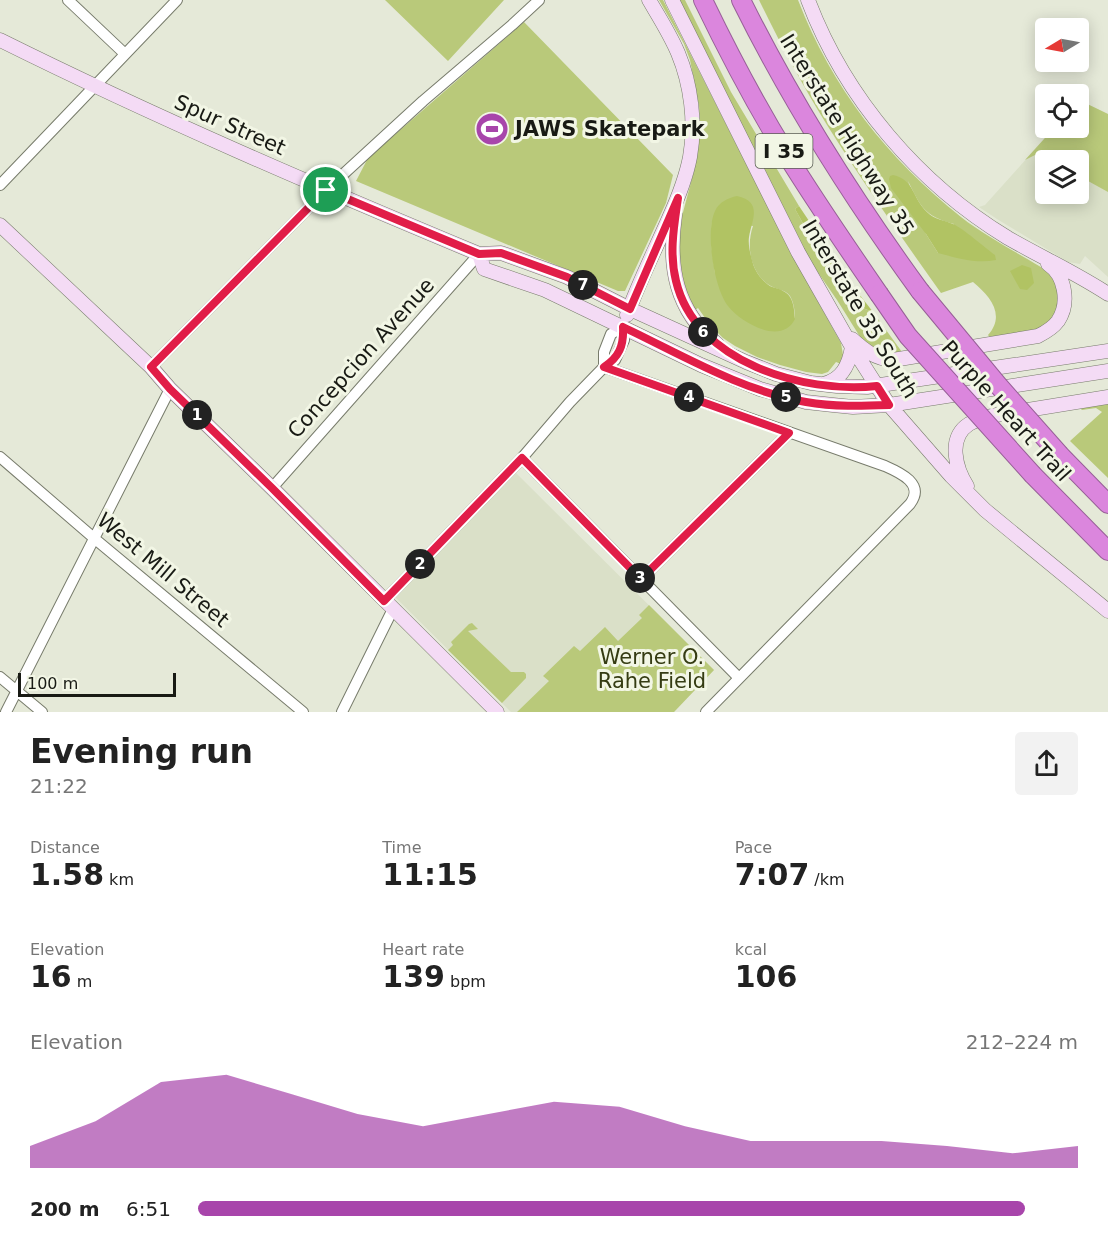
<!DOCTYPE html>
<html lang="en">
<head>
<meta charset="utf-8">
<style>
  :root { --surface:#fff; --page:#f2f2f2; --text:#222; --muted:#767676; --accent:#a845ab }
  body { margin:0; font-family:"DejaVu Sans",sans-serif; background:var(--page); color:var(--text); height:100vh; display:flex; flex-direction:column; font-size:22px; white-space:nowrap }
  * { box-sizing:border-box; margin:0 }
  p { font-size:20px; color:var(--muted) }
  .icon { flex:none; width:33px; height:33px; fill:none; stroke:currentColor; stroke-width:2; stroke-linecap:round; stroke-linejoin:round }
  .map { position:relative; height:712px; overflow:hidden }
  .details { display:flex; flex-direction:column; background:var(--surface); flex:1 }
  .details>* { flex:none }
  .needle { width:39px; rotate:260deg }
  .buttons { position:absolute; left:1035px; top:18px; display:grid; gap:12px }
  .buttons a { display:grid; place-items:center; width:54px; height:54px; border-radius:6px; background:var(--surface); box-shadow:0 3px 15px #0003; font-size:30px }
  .scale { position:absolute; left:18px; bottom:15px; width:158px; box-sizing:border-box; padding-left:6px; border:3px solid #181a14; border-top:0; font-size:16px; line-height:21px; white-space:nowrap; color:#181a14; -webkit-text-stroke:4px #f2f6e5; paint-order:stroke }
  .pin { position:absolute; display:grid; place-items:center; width:51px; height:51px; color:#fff; margin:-26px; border:3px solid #fff; border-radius:50%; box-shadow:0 2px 6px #0007 }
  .km { position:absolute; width:30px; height:30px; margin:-15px; border-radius:50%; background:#222; color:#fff; font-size:16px; line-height:30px; text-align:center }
  .round { display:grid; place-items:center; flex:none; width:63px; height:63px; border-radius:6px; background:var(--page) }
  .headline { display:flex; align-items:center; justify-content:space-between; height:102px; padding:0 30px }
  h1 { font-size:33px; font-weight:600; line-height:45px }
  .stats { display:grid; grid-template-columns:repeat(3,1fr); gap:9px; height:102px; padding:6px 30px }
  .stats div { display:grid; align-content:center }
  .stats b { font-size:30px; font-weight:600 }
  .stats small { font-size:16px; font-weight:400 }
  .stats p { font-size:16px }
  .chart { height:168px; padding:12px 30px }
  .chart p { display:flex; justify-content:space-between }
  .chart svg { width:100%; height:108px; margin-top:6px; fill:var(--accent); opacity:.7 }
  ul { padding:0 30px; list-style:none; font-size:20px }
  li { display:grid; grid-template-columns:96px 72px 1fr; align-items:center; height:45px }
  li i { height:15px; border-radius:8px; background:var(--accent) }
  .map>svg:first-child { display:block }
  .built { fill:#dae0c8; fill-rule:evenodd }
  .green { fill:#b9c97a; fill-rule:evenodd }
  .forest { fill:#b1c363 }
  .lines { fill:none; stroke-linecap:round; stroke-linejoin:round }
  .street-casing { stroke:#777b6b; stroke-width:12 }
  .secondary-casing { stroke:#777b6b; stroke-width:15 }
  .highway-casing { stroke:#976097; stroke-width:20 }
  .street { stroke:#fff; stroke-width:10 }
  .secondary { stroke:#f4dbf5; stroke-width:14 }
  .highway { stroke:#db86dd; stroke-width:18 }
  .highway-bridge-casing { stroke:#976097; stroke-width:20; stroke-linecap:butt }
  .highway-bridge { stroke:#db86dd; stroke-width:18 }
  .route-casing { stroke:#fff; stroke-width:12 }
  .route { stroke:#e11d48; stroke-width:8 }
  .labels { text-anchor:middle; stroke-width:6; stroke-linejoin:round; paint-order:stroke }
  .shield { fill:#f2f6e5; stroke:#595c53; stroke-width:1.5 }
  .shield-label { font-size:20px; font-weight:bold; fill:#181a14 }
  .street-label { font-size:21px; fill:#181a14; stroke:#f2f6e5 }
  .poi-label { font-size:21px; font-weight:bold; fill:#181a14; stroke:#f2f6e5; text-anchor:start }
  .park-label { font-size:21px; fill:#353c13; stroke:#f2f6e5 }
</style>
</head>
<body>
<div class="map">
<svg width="1108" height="712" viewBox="0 0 1108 712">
  <rect width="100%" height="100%" fill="#e5e9d8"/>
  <path class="built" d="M1079,100L1108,114V277L1085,256L1080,264L1068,262L997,219L979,207L985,205L1054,128H1078ZM1046,160H1078V194H1046Z
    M514,471L714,670L674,712H511L393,595Z"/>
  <path class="green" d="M385,0H504L448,61Z
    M659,0H663L797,264L841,343L843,355L841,364L836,362L828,372L822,374L806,372L780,365L757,357L735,346L723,338L710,325L698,308L695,310L689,298L680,272L678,231L694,171L698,149L700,125L699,106L690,60L684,44ZM712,221L753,226C746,246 750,272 769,285C776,290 785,289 790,296C794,303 795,312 795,319L715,273L711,244Z
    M678,0H685L731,92L799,206L795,209L844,297L857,306L873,312L902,352H881L862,340L837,300L810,261Z
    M759,0H798C832,88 887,158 961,217C980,232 1002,244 1022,256C1030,261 1039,265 1046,271C1051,276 1056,283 1058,290C1061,306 1052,325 1036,330C1022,335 1005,336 991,339L988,335C1006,315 990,296 973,282L941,293C902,238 863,183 827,125C802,85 780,43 759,0ZM908,181C921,207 924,216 954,224L938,253L926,234Z
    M524,22L673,175L666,203L625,291H618L356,181L368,158Z
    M1079,100L1108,114V192L1079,176L1078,160H1049L1041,157L1035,155L1025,160L1054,128H1078Z
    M1108,403V478L1070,441L1102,412L1096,408L1082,410L1079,407Z
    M649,605L714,670L674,712H517L549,681L543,676L574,646L580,651L605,627L618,641L642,618L639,615Z
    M472,623L478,629L468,631L511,672H524L526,674V678L502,703L448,650L453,645L451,642L469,624Z"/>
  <path class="forest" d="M893,175C915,180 912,198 927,212C935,220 944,220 953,224C964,229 984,247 995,255L996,260C976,264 957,258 938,253L926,234L891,188L889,179L890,176Z
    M737,196C763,202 752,219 749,237C748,244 750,253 752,260C754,270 761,280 770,286C774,288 779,288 783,291C794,296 794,309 795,319C782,346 741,323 728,306C714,288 705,232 715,211C719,202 728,198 737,196Z
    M799,206L852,285L873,312L850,303L844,297L795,209Z
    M1022,265L1031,268L1034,283L1027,290L1020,289L1010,271Z"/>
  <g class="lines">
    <defs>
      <path id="street" d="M68,0L125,54
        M0,185L177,0
        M151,367L326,190L423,101L512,25L539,0
        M604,367L885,466C901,473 925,484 910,504L706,712
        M0,457L95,539L303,712
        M522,458L739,678
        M272,488L479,254
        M641,579L789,433
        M384,601L522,458L570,402L604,367L615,360L624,340L623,327L611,334L604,352V367
        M0,677L42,712
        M6,712L170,389
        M342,712L393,609"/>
      <path id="secondary" d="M672,0L798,252L852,347L889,405L951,476L985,510L1108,611
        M808,0C845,98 919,184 1008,238C1041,257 1076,273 1108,294
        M0,40C157,118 318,187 479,254L501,253L567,277L630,309L746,362L776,374L811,383L837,386L867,387L1108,351
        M675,215C668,266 675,310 717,344
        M0,225L151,367L170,389L272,488L497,712
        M479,254L484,269L545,290L701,365L760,389L806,402L833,405L853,407L889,405L1108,371
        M627,315C639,282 655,250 669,218C678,198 686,178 690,157C696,123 691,84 678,53C670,34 659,17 649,0
        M852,339C864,350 875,359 893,360L1038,336C1046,332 1053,328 1058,321C1070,303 1065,275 1048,264
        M823,384C842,380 849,365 852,347
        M967,486C956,469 947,438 969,424C977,419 987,417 996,415L1108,397"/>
      <path id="highway" d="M703,0C729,54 757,107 788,157C817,204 848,249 879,294
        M741,0C792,103 853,199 920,291
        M1060,455L1108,504
        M1033,475L1108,551"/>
    </defs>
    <use href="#street" class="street-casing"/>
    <use href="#secondary" class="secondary-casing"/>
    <use href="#highway" class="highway-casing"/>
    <use href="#street" class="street"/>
    <use href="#secondary" class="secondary"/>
    <use href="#highway" class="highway"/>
    <defs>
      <path id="highway-bridge" d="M920,291L998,385L1060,455
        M879,294L908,336L1033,475"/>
    </defs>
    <use href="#highway-bridge" class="highway-bridge-casing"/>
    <use href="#highway-bridge" class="highway-bridge"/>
  </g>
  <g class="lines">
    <defs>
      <path id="route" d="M326,190L479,254L501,253L567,277L630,309L678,198C674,226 669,253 676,281C695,362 803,394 877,386L889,405C862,406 834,407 806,402C742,391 682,355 623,327C624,346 619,357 604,367L789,433L641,579L522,458L384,601L272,488L170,389L151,367Z"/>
    </defs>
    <use href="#route" class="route-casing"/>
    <use href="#route" class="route"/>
  </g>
  <defs>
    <symbol id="stadium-disc" viewBox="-11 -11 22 22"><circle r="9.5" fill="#a845ab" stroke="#f2f6e5"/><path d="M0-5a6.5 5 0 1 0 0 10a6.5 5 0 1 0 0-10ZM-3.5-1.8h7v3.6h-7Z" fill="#fff"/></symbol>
  </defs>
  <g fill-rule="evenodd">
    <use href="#stadium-disc" x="473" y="110" width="38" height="38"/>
  </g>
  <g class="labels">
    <rect class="shield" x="755.5" y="134" width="57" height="34" rx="4.5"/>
    <g class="shield-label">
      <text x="784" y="158">I 35</text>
    </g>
    <g class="street-label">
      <text transform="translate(230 125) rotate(24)" y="7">Spur Street</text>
      <text transform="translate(847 135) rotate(58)" y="7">Interstate Highway 35</text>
      <text transform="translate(860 309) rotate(59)" y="7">Interstate 35 South</text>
      <text transform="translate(361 358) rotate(-48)" y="7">Concepcion Avenue</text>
      <text transform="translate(1006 411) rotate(48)" y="7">Purple Heart Trail</text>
      <text transform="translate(163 570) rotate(40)" y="7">West Mill Street</text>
    </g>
    <g class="poi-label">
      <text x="515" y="136">JAWS Skatepark</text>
    </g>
    <g class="park-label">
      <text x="652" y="664">Werner O.<tspan x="652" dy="24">Rahe Field</tspan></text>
    </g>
  </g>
</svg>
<div class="buttons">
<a><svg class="needle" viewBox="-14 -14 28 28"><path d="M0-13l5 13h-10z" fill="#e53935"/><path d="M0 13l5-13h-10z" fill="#767676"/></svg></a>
<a><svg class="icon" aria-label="locate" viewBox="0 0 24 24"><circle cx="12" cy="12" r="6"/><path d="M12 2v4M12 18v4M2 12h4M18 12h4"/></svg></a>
<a><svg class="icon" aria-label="layers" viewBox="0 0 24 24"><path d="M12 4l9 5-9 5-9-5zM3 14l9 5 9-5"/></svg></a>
</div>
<div class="scale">100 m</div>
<div class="pin" style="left:326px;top:190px;background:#1e9e55"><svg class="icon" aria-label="arrive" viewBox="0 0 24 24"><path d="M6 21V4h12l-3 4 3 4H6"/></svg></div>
<b class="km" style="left:197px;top:415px">1</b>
<b class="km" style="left:420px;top:564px">2</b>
<b class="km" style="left:640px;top:578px">3</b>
<b class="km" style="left:689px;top:397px">4</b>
<b class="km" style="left:786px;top:397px">5</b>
<b class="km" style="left:703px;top:332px">6</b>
<b class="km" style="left:583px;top:285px">7</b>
</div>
<section class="details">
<div class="headline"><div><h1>Evening run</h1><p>21:22</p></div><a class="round"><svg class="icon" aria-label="share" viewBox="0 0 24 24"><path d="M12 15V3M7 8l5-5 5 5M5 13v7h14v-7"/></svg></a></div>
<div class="stats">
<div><p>Distance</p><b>1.58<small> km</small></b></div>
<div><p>Time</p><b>11:15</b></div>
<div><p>Pace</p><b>7:07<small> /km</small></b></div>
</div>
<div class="stats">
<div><p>Elevation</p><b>16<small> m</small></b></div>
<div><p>Heart rate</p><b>139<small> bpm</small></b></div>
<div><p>kcal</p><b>106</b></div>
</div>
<div class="chart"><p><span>Elevation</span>212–224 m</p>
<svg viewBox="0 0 160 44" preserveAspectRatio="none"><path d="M0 44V35L10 25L20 9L30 6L40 14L50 22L60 27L70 22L80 17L90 19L100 27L110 33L120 33L130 33L140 35L150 38L160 35V44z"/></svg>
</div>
<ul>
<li><b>200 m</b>6:51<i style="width:94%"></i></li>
</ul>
</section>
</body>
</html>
